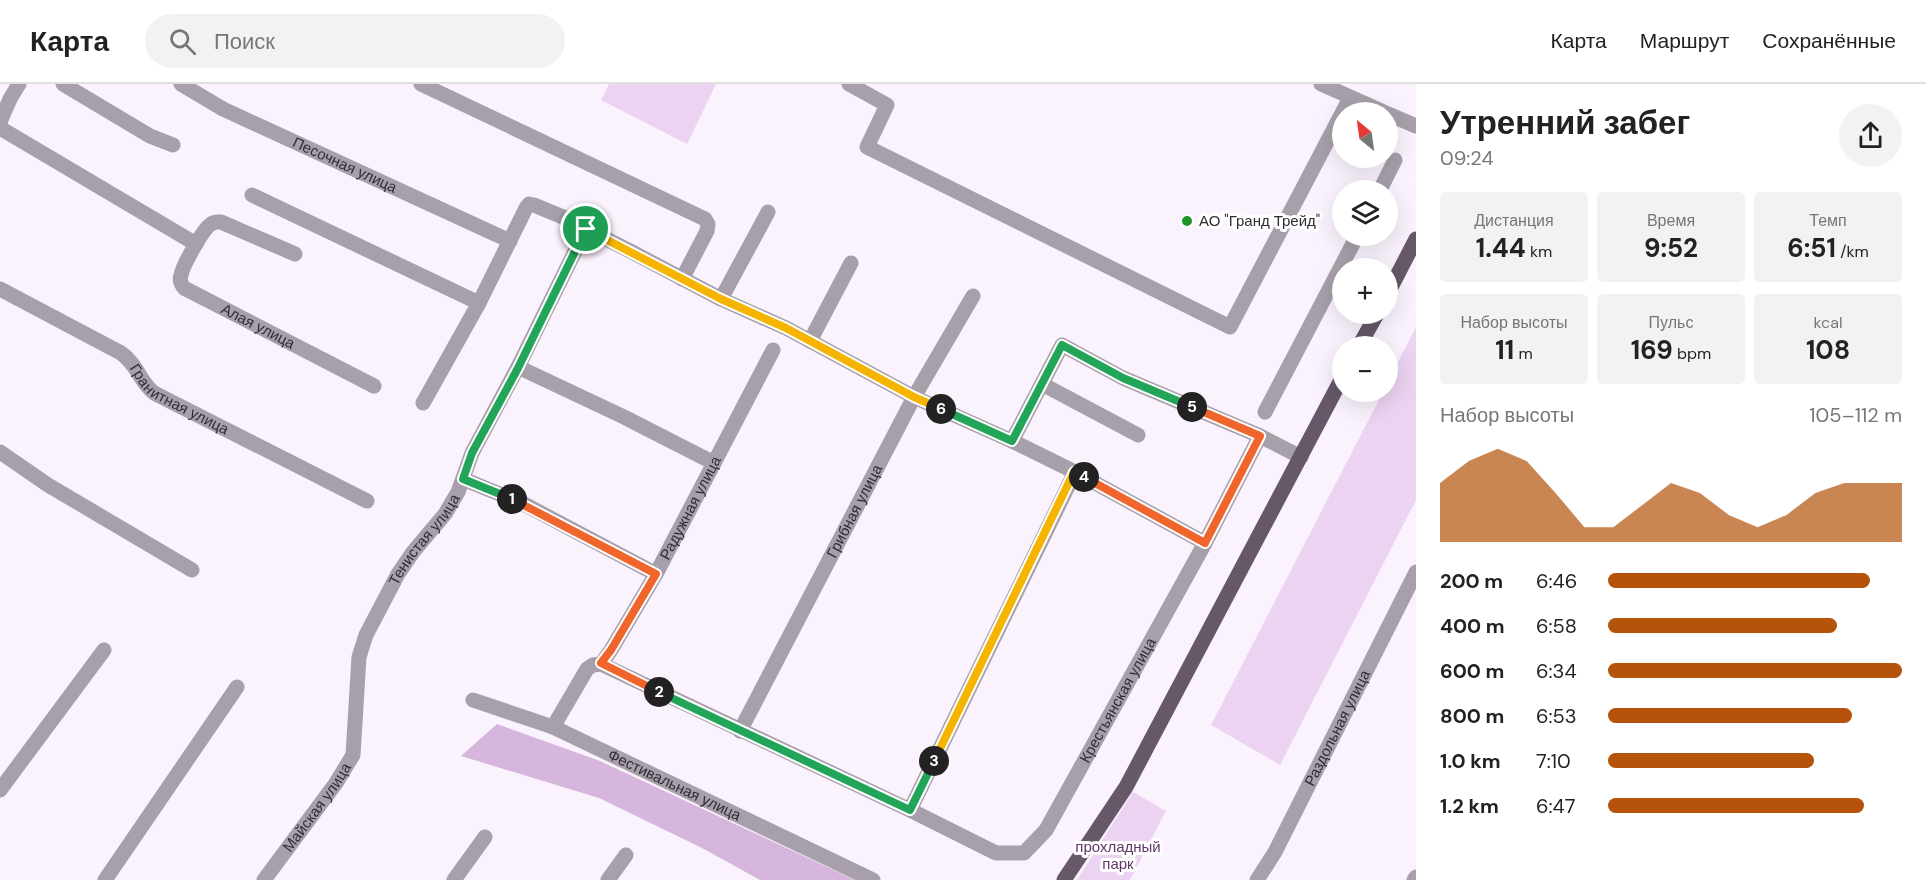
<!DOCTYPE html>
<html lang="ru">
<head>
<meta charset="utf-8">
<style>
  :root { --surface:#fff; --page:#f2f2f2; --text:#222; --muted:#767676; --line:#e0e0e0; --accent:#b45309 }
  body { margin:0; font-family:"DM Sans",sans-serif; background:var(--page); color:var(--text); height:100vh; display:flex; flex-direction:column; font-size:22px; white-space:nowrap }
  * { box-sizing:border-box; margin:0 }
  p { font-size:20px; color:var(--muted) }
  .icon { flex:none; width:33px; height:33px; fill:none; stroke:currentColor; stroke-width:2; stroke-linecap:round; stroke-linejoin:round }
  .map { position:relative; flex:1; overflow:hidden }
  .details { display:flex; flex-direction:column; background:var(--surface); width:510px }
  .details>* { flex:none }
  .needle { width:39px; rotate:331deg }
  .fabs { position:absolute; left:1332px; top:18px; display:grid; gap:12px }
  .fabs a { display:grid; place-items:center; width:66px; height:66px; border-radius:50%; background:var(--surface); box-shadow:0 6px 24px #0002; font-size:30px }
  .pin { position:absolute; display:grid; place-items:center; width:51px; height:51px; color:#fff; margin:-26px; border:3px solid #fff; border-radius:50%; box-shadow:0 2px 6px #0007 }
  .km { position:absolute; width:30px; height:30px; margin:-15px; border-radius:50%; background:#222; color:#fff; font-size:16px; line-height:30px; text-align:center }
  .round { display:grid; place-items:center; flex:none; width:63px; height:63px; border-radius:32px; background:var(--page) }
  .headline { display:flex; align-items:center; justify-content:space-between; height:102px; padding:0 24px }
  h1 { font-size:33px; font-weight:700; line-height:45px }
  .metrics { display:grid; grid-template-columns:repeat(3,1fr); gap:9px; height:102px; padding:6px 24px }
  .metrics div { display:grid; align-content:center; border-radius:6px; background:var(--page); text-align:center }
  .metrics b { font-size:26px; font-weight:700 }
  .metrics small { font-size:16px; font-weight:400 }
  .metrics p { font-size:16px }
  .chart { height:168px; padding:12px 24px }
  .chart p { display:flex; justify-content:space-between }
  .chart svg { width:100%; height:108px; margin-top:6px; fill:var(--accent); opacity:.7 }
  ul { padding:0 24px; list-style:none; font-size:20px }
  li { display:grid; grid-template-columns:96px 72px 1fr; align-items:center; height:45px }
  li i { height:15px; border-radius:8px; background:var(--accent) }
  header { display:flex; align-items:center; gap:36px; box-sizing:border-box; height:84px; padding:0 30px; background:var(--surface); border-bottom:2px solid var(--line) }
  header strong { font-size:28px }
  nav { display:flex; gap:33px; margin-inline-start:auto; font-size:21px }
  .search { width:420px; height:54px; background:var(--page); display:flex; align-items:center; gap:15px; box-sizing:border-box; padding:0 21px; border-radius:33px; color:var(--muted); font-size:22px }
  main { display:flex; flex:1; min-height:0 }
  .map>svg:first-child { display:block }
  .green { fill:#ebd3f1 }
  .forest { fill:#d7b6de }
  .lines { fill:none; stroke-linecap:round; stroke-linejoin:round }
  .minor { stroke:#a79fa9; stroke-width:15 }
  .major { stroke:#665869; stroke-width:15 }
  .split-1-casing { stroke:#fff; stroke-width:12 }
  .split-2-casing { stroke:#fff; stroke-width:12 }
  .split-3-casing { stroke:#fff; stroke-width:12 }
  .split-4-casing { stroke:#fff; stroke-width:12 }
  .split-5-casing { stroke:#fff; stroke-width:12 }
  .split-6-casing { stroke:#fff; stroke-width:12 }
  .split-7-casing { stroke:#fff; stroke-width:12 }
  .split-1 { stroke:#22a559; stroke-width:8 }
  .split-2 { stroke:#f0652b; stroke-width:8 }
  .split-3 { stroke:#22a559; stroke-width:8 }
  .split-4 { stroke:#f5b400; stroke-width:8 }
  .split-5 { stroke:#f0652b; stroke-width:8 }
  .split-6 { stroke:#22a559; stroke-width:8 }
  .split-7 { stroke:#f5b400; stroke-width:8 }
  .poi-dot { fill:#1b9525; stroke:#fff; stroke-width:2 }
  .labels { text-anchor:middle; stroke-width:6; stroke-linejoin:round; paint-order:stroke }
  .street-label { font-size:15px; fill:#322b34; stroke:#fff }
  .poi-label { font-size:15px; fill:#322b34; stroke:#fff; text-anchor:start }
  .park-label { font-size:15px; fill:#603669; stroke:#fff }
</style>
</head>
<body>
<header>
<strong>Карта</strong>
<div class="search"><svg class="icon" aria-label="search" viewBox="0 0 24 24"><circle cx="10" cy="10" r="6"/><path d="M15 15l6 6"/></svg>Поиск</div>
<nav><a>Карта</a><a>Маршрут</a><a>Сохранённые</a></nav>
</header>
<main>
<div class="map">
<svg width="1416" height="796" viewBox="0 0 1416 796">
  <rect width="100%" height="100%" fill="#faf2fc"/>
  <path class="green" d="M609,0H716L687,60L601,16Z
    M1416,243V416L1280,681L1211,641L1383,308H1388V298Z
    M1133,708L1166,727L1130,796H1077Z"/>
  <path class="forest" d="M497,640L600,677L855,796H760L702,764L599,714L461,672Z"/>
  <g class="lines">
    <g class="minor">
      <path d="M63,0L150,52L173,61"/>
      <path id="s1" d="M181,0L223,25L510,157"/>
      <path d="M421,0L705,135L708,140L707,147L682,195"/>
      <path d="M849,0L887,21L867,63L1230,243L1350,14"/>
      <path d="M1321,0L1384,28"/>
      <path d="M1388,30L1416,42"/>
      <path d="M0,38L10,15L19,0"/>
      <path d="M0,44L196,160"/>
      <path d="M1380,106L1395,76"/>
      <path d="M252,111L479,219"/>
      <path id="s2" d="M295,170L221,138C216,138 215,137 211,140C203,145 183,181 181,191C179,196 181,200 184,204L374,302"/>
      <path d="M1342,203L1333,198L1357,152"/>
      <path id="s3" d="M0,205L121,269C138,281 139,297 154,309L367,417"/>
      <path d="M721,215L768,128"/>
      <path d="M810,257L851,179"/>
      <path d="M518,283L624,333L714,379"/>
      <path d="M1042,300L1138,351"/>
      <path d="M423,319L479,219L526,124L529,120L534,121L563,133L632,168L721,215L786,244L914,313L1012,357L1075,388L1205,459"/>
      <path d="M1265,328L1333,198"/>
      <path d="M1012,357L1062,261L1123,294L1260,352"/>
      <path d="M0,368L48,401L192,486"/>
      <path d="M463,395L524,420L656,490"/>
      <path id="s4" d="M601,580L910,726L996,769H1024L1046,746L1205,459L1260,352L1301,373"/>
      <path id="s5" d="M601,580L611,566L656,490L773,266"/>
      <path id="s6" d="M473,616L553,643L873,796"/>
      <path d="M553,643L587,585L593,581L601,580"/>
      <path id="s7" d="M740,647L914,313L973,212"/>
      <path d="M0,706L104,566"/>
      <path d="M910,726L1075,388"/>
      <path d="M105,796L237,603"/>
      <path id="s8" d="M264,796L336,699L353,671L359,573L366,551L398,490L413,468L445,430L458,408L472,369L518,283L586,145"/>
      <path d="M454,796L485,753"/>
      <path d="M608,796L626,771"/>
      <path id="s9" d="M1257,796L1275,768L1416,488"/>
      <path d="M1414,796L1416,793"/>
    </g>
    <path class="major" d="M1388,209L1416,155
      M1359,262L1377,230
      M1064,796L1126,703L1342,294"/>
  </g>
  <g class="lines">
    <defs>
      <path id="split-1" d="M512,415L463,395L472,369L518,284L586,145"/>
      <path id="split-2" d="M512,415L656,490L611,566L601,579L659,608"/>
      <path id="split-3" d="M659,608L910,726L934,677"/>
      <path id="split-4" d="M934,677L1074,388L1084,393"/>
      <path id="split-5" d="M1084,393L1205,459L1260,352L1192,323"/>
      <path id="split-6" d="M941,325L1012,357L1062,261L1123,294L1192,323"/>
      <path id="split-7" d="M586,145L721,215L786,244L914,313L941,325"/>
    </defs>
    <use href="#split-1" class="split-1-casing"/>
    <use href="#split-2" class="split-2-casing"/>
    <use href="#split-3" class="split-3-casing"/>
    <use href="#split-4" class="split-4-casing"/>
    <use href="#split-5" class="split-5-casing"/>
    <use href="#split-6" class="split-6-casing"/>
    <use href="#split-7" class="split-7-casing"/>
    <use href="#split-1" class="split-1"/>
    <use href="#split-2" class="split-2"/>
    <use href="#split-3" class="split-3"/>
    <use href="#split-4" class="split-4"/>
    <use href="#split-5" class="split-5"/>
    <use href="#split-6" class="split-6"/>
    <use href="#split-7" class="split-7"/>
  </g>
  <circle class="poi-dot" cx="1187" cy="137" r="6"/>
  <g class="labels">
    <g class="street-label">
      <text dy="5" stroke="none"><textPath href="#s1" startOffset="183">Песочная улица</textPath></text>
      <text dy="5" stroke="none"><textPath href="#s2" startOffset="248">Алая улица</textPath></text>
      <text dy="5" stroke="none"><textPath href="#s3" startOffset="213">Гранитная улица</textPath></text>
      <text dy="5" stroke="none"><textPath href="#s5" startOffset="180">Радужная улица</textPath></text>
      <text dy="5" stroke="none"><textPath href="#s7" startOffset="248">Грибная улица</textPath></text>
      <text dy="5" stroke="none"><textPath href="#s8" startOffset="387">Тенистая улица</textPath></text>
      <text dy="5" stroke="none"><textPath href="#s4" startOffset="646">Крестьянская улица</textPath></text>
      <text dy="5" stroke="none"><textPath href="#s9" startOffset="172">Раздольная улица</textPath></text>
      <text dy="5" stroke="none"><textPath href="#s6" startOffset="219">Фестивальная улица</textPath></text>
      <text dy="5" stroke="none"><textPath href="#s8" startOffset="90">Майская улица</textPath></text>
    </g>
    <g class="poi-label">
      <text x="1199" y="142">АО "Гранд Трейд"</text>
    </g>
    <g class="park-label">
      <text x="1118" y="768">прохладный<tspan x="1118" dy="17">парк</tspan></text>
    </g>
  </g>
</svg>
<div class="fabs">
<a><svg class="needle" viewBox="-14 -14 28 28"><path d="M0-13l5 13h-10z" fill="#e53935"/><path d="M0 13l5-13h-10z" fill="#767676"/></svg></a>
<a><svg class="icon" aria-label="layers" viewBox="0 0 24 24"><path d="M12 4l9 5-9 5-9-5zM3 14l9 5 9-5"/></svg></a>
<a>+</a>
<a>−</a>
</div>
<div class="pin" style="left:586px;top:145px;background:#1e9e55"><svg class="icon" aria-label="arrive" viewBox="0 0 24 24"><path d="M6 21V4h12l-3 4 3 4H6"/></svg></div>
<b class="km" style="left:512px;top:415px">1</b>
<b class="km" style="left:659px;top:608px">2</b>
<b class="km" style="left:934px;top:677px">3</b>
<b class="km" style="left:1084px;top:393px">4</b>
<b class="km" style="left:1192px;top:323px">5</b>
<b class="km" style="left:941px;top:325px">6</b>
</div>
<section class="details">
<div class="headline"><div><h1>Утренний забег</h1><p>09:24</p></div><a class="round"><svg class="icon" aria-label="share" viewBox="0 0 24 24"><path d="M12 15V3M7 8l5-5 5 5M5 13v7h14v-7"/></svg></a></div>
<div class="metrics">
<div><p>Дистанция</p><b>1.44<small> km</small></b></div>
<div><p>Время</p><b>9:52</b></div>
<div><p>Темп</p><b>6:51<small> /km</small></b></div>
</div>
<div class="metrics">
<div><p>Набор высоты</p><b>11<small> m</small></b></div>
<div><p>Пульс</p><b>169<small> bpm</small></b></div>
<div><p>kcal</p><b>108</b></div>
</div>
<div class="chart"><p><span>Набор высоты</span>105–112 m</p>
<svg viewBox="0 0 160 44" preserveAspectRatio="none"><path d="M0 44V20L10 11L20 6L30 11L40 24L50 38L60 38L70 29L80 20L90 24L100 33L110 38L120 33L130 24L140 20L150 20L160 20V44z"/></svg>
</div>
<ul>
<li><b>200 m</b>6:46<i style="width:89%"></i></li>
<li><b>400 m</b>6:58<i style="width:78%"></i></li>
<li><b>600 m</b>6:34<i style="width:100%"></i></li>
<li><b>800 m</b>6:53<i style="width:83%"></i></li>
<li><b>1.0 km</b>7:10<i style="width:70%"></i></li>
<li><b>1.2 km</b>6:47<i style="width:87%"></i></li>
</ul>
</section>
</main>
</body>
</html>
